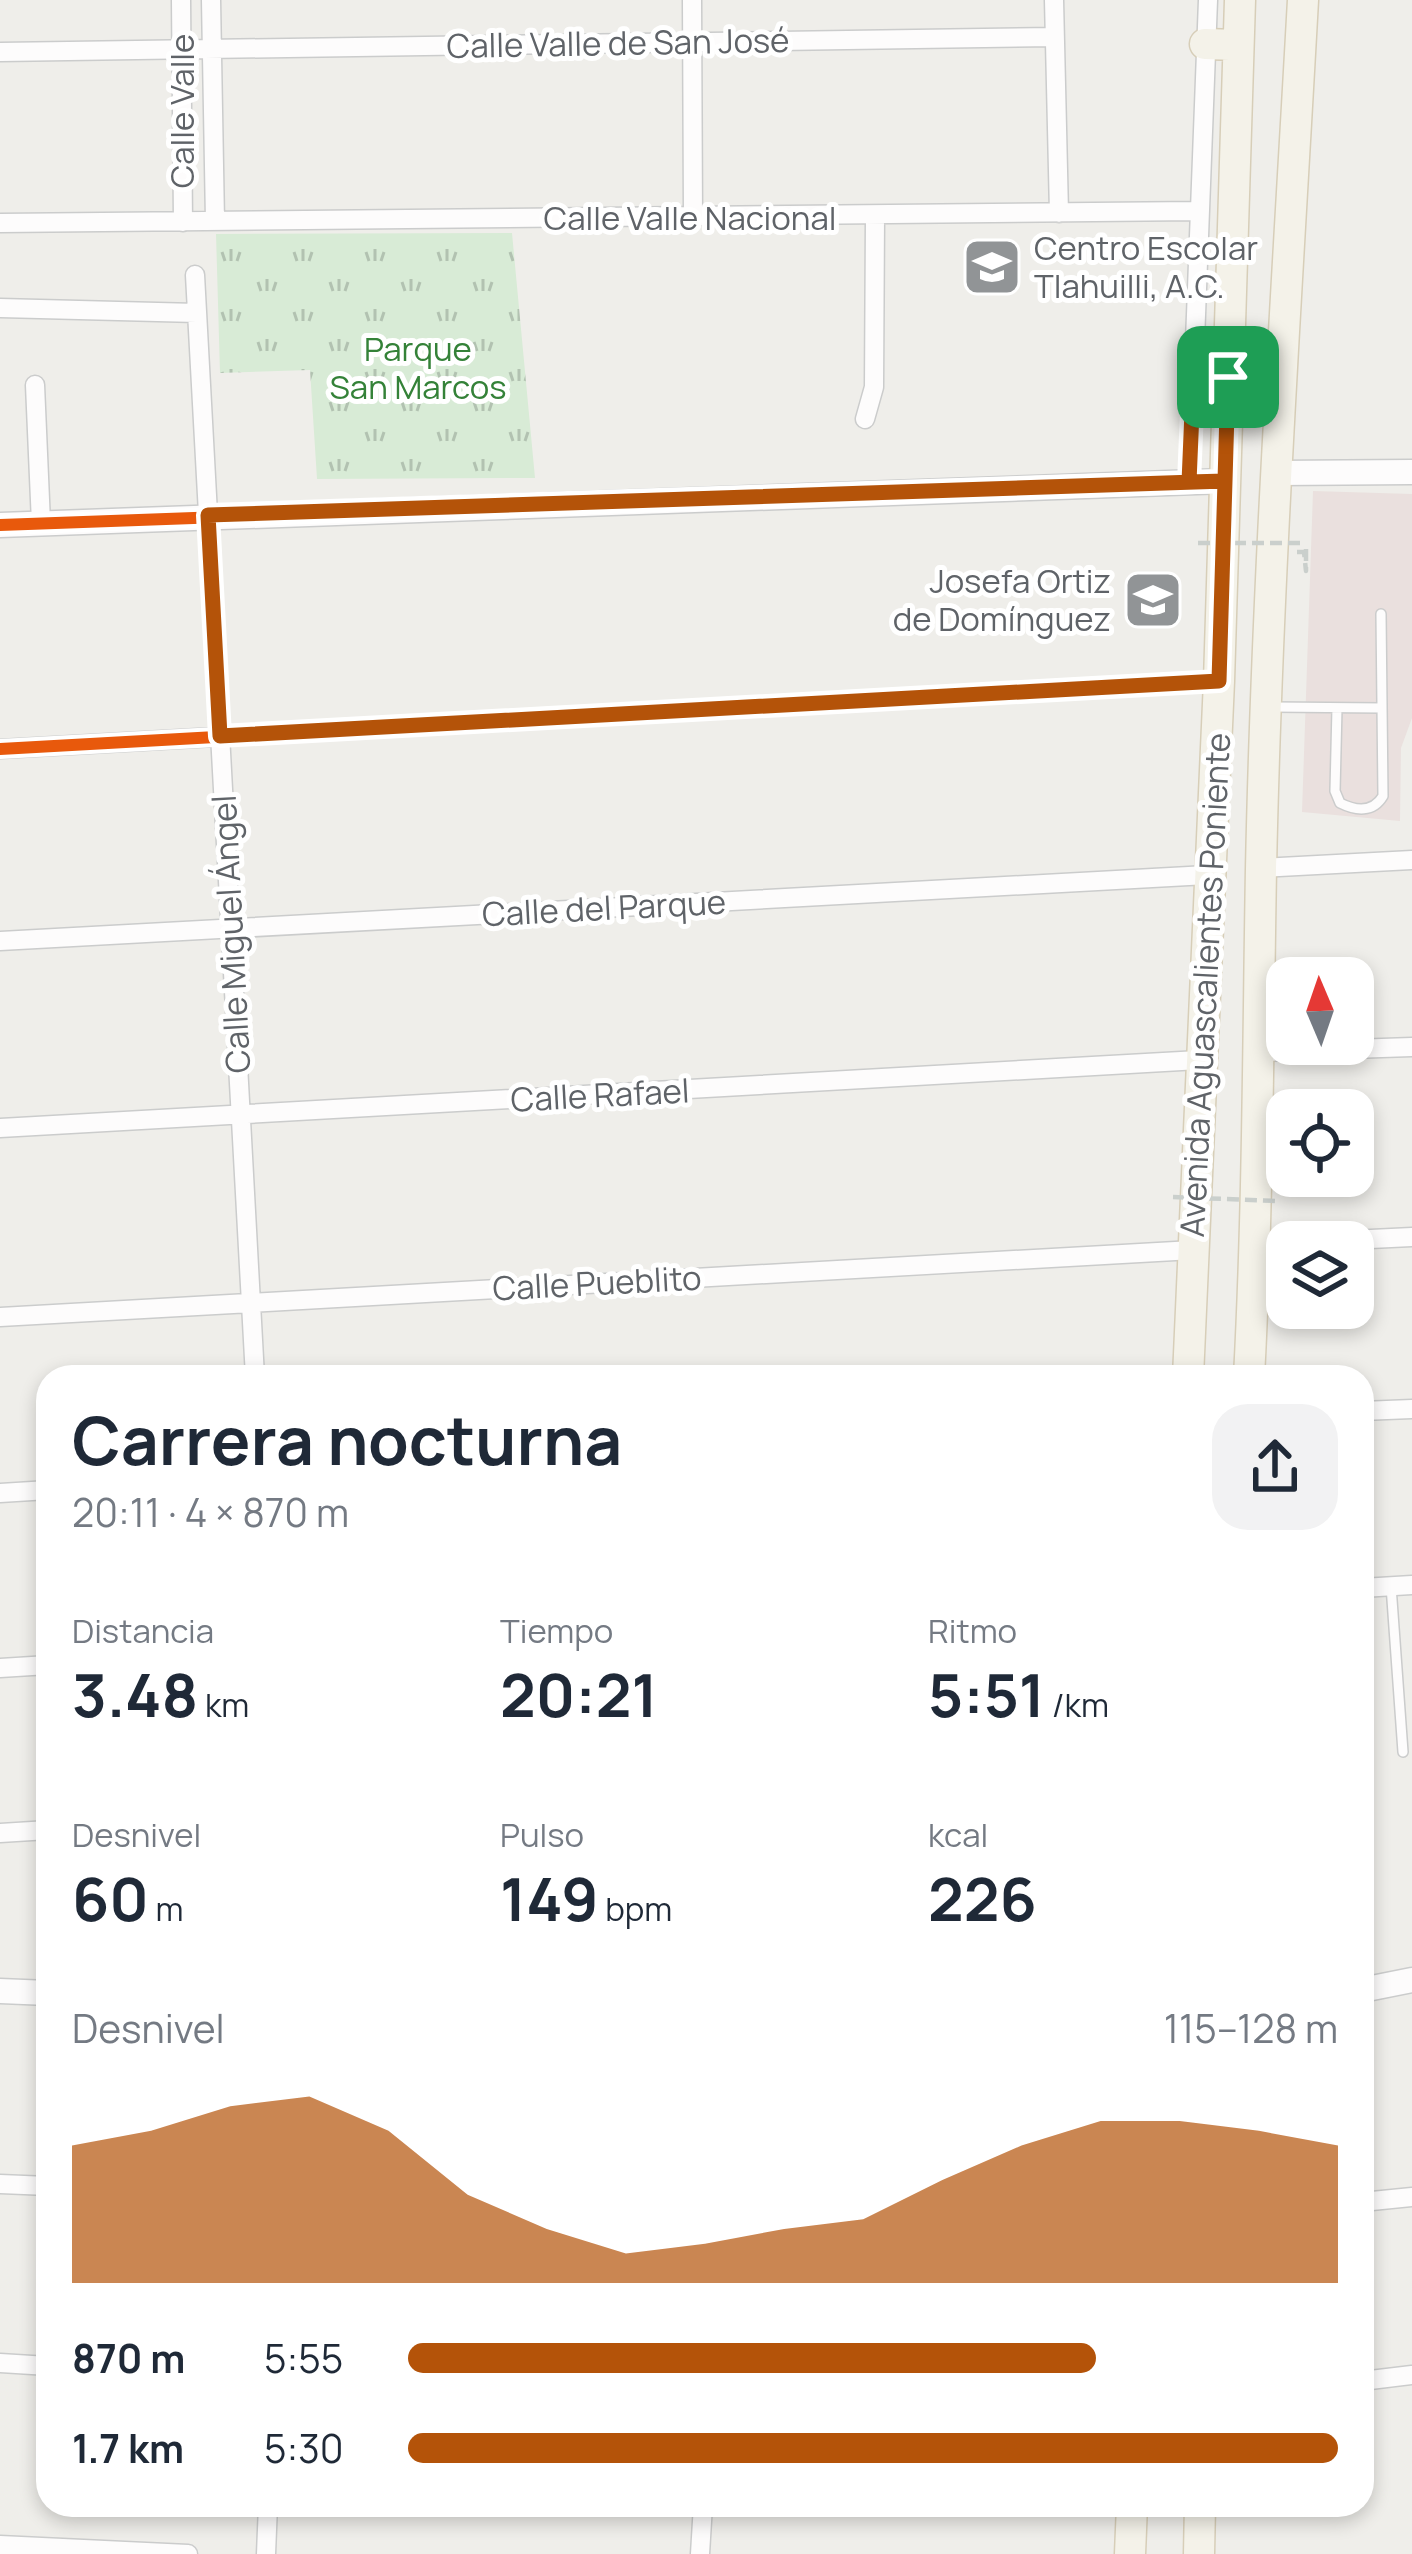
<!DOCTYPE html>
<html lang="es">
<head>
<meta charset="utf-8">
<style>
  :root { --surface:#fff; --page:#f2f2f3; --text:#1f2937; --muted:#747a83; --accent:#b45309 }
  body { margin:0; font-family:Manrope,sans-serif; background:var(--page); color:var(--text); height:100vh; display:flex; flex-direction:column; font-size:45px; white-space:nowrap }
  * { box-sizing:border-box; margin:0 }
  p { font-size:39px; color:var(--muted) }
  .icon { flex:none; width:66px; height:66px; fill:none; stroke:currentColor; stroke-width:2; stroke-linecap:round; stroke-linejoin:round }
  .map { position:relative; flex:1; overflow:hidden }
  .sheet { position:absolute; left:36px; top:1365px; width:1338px; height:1152px; display:flex; flex-direction:column; background:var(--surface); border-radius:36px; box-shadow:0 6px 18px #0003 }
  .sheet>* { flex:none }
  .needle { width:78px; rotate:358deg }
  .controls { position:absolute; left:1266px; top:957px; display:grid; gap:24px }
  .controls a { display:grid; place-items:center; width:108px; height:108px; border-radius:24px; background:var(--surface); box-shadow:0 6px 18px #0003; font-size:60px }
  .pin { position:absolute; display:grid; place-items:center; width:102px; height:102px; color:#fff; margin:-51px; border-radius:24px; box-shadow:0 6px 18px #0006 }
  .round { display:grid; place-items:center; flex:none; width:126px; height:126px; border-radius:36px; background:var(--page) }
  .overview { display:flex; align-items:center; justify-content:space-between; height:204px; padding:0 36px }
  h1 { font-size:66px; font-weight:700; line-height:90px }
  .metrics { display:grid; grid-template-columns:repeat(3,1fr); gap:18px; height:204px; padding:12px 36px }
  .metrics div { display:grid; align-content:center }
  .metrics b { font-size:60px; font-weight:700 }
  .metrics small { font-size:33px; font-weight:400 }
  .metrics p { font-size:33px }
  .chart { height:336px; padding:24px 36px }
  .chart p { display:flex; justify-content:space-between }
  .chart svg { width:100%; height:216px; margin-top:12px; fill:var(--accent); opacity:.7 }
  ul { padding:0 36px; list-style:none; font-size:39px }
  li { display:grid; grid-template-columns:192px 144px 1fr; align-items:center; height:90px }
  li i { height:30px; border-radius:15px; background:var(--accent) }
  .map>svg:first-child { display:block }
  .medical { fill:#eae0de }
  .park { fill:url(#park-tufts) }
  .lines { fill:none; stroke-linecap:round; stroke-linejoin:round }
  .service-casing { stroke:#cbcccc; stroke-width:12 }
  .minor-casing { stroke:#cbcccc; stroke-width:21 }
  .tertiary-casing { stroke:#cbcccc; stroke-width:27 }
  .primary-casing { stroke:#d7ceb8; stroke-width:33 }
  .path { stroke:#cacfcc; stroke-width:4.5; stroke-dasharray:12 6; stroke-linecap:butt }
  .service { stroke:#fdfcfc; stroke-width:9 }
  .minor { stroke:#fdfcfc; stroke-width:18 }
  .tertiary { stroke:#fdfcfc; stroke-width:24 }
  .primary { stroke:#f4f2e9; stroke-width:30 }
  .path-bridge { stroke:#cacfcc; stroke-width:4.5; stroke-dasharray:12 6; stroke-linecap:butt }
  .cycleway-casing { stroke:#fff; stroke-width:20 }
  .cycleway { stroke:#e8590c; stroke-width:12 }
  .route-casing { stroke:#fff; stroke-width:24 }
  .route { stroke:#b45309; stroke-width:15 }
  .labels { text-anchor:middle; stroke-width:10; stroke-linejoin:round; paint-order:stroke }
  .street-label { font-size:33px; fill:#5f6368; stroke:#fff }
  .poi-label { font-size:33px; fill:#5f6368; stroke:#fff; text-anchor:start }
  .park-label { font-size:33px; fill:#348238; stroke:#fff }
</style>
</head>
<body>
<div class="map">
<svg width="1412" height="2554" viewBox="0 0 1412 2554">
  <defs>
    <pattern id="park-tufts" width="24" height="20" patternUnits="userSpaceOnUse" patternTransform="scale(3)"><rect width="24" height="20" fill="#d8ebd6"/><path d="M3 7l-1-3M5 7V3M7 7l1-3M15 17l-1-3M17 17v-4M19 17l1-3" fill="none" stroke="#b2c2b1"/></pattern>
  </defs>
  <rect width="100%" height="100%" fill="#efeeea"/>
  <path class="medical" d="M1313,491L1412,494V718L1401,748L1400,821L1302,812Z"/>
  <path class="park" d="M512,233L535,478L317,479L310,370L220,373L216,234Z"/>
  <g class="lines">
    <defs>
      <path id="service" d="M1189,480L1195,347
        M1273,707L1382,708
        M1337,708L1335,791L1340,803C1356,811 1373,813 1383,796L1381,614
        M1391,1586L1403,1752"/>
      <path id="minor" d="M181,0L183,222
        M211,0L215,221
        M692,0L693,217
        M1054,0L1059,213
        M1208,0L1195,341L1228,377
        M0,52L1054,37
        M0,223L1197,211
        M195,275L255,1377
        M0,308L197,313
        M35,385L41,523
        M865,419L874,387L875,217
        M0,749L1219,681
        M1261,868L1412,860
        M0,941L1207,875
        M1260,1052L1412,1047
        M0,1128L1199,1060
        M1309,1242L1412,1237
        M1256,1244L1287,1243
        M0,1317L1193,1250
        M1362,1411L1412,1409
        M0,1493L48,1490
        M1362,1588L1412,1585
        M0,1668L48,1665
        M0,1833L48,1830
        M0,2184L48,2186
        M1362,2202L1412,2197
        M0,2363L48,2366
        M1362,2381L1412,2375
        M0,2545L188,2554
        M266,2554L268,2505
        M700,2554L703,2505"/>
      <path id="tertiary" d="M1277,473L1412,472
        M0,525L1225,481
        M1362,1990L1412,1980
        M0,1991L48,1993"/>
      <path id="primary" d="M1205,44L1238,45
        M1188,1377L1219,681L1240,0
        M1249,1377C1258,1208 1258,1039 1261,869C1267,580 1287,290 1303,0
        M1130,2554L1132,2505
        M1199,2554L1200,2505"/>
    </defs>
    <use href="#service" class="service-casing"/>
    <use href="#minor" class="minor-casing"/>
    <use href="#tertiary" class="tertiary-casing"/>
    <use href="#primary" class="primary-casing"/>
    <path class="path" d="M1297,552H1304L1306,571V543"/>
    <use href="#service" class="service"/>
    <use href="#minor" class="minor"/>
    <use href="#tertiary" class="tertiary"/>
    <use href="#primary" class="primary"/>
    <path class="path-bridge" d="M1198,543H1306
      M1173,1197L1276,1201"/>
    <defs>
      <path id="cycleway" d="M0,525L1225,481
        M0,749L1219,681"/>
    </defs>
    <use href="#cycleway" class="cycleway-casing"/>
    <use href="#cycleway" class="cycleway"/>
  </g>
  <g class="lines">
    <defs>
      <path id="route" d="M1228,377L1225,481L208,515L220,736L1219,681L1225,481L1189,482L1195,341L1228,377"/>
    </defs>
    <use href="#route" class="route-casing"/>
    <use href="#route" class="route"/>
  </g>
  <defs>
    <symbol id="school-square" viewBox="-11 -11 22 22"><rect x="-9" y="-9" width="18" height="18" rx="4" fill="#919496" stroke="#fff"/><path d="M0-5L7-2L0 1L-7-2ZM-4 1L0 2.5L4 1V4Q0 6-4 4Z" fill="#fff"/></symbol>
  </defs>
  <g fill-rule="evenodd">
    <use href="#school-square" x="959" y="234" width="66" height="66"/>
    <use href="#school-square" x="1120" y="567" width="66" height="66"/>
  </g>
  <g class="labels">
    <g class="street-label">
      <text transform="translate(618 43) rotate(-1)" y="12">Calle Valle de San José</text>
      <text transform="translate(182 111) rotate(-90)" y="12">Calle Valle</text>
      <text x="690" y="230">Calle Valle Nacional</text>
      <text transform="translate(604 908) rotate(-3)" y="12">Calle del Parque</text>
      <text transform="translate(231 934) rotate(-93)" y="12">Calle Miguel Ángel</text>
      <text transform="translate(1205 985) rotate(-87)" y="12">Avenida Aguascalientes Poniente</text>
      <text transform="translate(600 1095) rotate(-3)" y="12">Calle Rafael</text>
      <text transform="translate(597 1283) rotate(-3)" y="12">Calle Pueblito</text>
    </g>
    <g class="poi-label">
      <text x="1034" y="260">Centro Escolar<tspan x="1034" dy="38">Tlahuilli, A.C.</tspan></text>
      <text x="1111" y="593" text-anchor="end">Josefa Ortiz<tspan x="1111" dy="38">de Domínguez</tspan></text>
    </g>
    <g class="park-label">
      <text x="418" y="361">Parque<tspan x="418" dy="38">San Marcos</tspan></text>
    </g>
  </g>
</svg>
<div class="controls">
<a><svg class="needle" viewBox="-14 -14 28 28"><path d="M0-13l5 13h-10z" fill="#e53935"/><path d="M0 13l5-13h-10z" fill="#747a83"/></svg></a>
<a><svg class="icon" aria-label="locate" viewBox="0 0 24 24"><circle cx="12" cy="12" r="6"/><path d="M12 2v4M12 18v4M2 12h4M18 12h4"/></svg></a>
<a><svg class="icon" aria-label="layers" viewBox="0 0 24 24"><path d="M12 4l9 5-9 5-9-5zM3 14l9 5 9-5"/></svg></a>
</div>
<div class="pin" style="left:1228px;top:377px;background:#1e9e55"><svg class="icon" aria-label="arrive" viewBox="0 0 24 24"><path d="M6 21V4h12l-3 4 3 4H6"/></svg></div>
<section class="sheet">
<div class="overview"><div><h1>Carrera nocturna</h1><p>20:11 · 4 × 870 m</p></div><a class="round"><svg class="icon" aria-label="share" viewBox="0 0 24 24"><path d="M12 15V3M7 8l5-5 5 5M5 13v7h14v-7"/></svg></a></div>
<div class="metrics">
<div><p>Distancia</p><b>3.48<small> km</small></b></div>
<div><p>Tiempo</p><b>20:21</b></div>
<div><p>Ritmo</p><b>5:51<small> /km</small></b></div>
</div>
<div class="metrics">
<div><p>Desnivel</p><b>60<small> m</small></b></div>
<div><p>Pulso</p><b>149<small> bpm</small></b></div>
<div><p>kcal</p><b>226</b></div>
</div>
<div class="chart"><p><span>Desnivel</span>115–128 m</p>
<svg viewBox="0 0 160 44" preserveAspectRatio="none"><path d="M0 44V16L10 13L20 8L30 6L40 13L50 26L60 33L70 38L80 36L90 33L100 31L110 23L120 16L130 11L140 11L150 13L160 16V44z"/></svg>
</div>
<ul>
<li><b>870 m</b>5:55<i style="width:74%"></i></li>
<li><b>1.7 km</b>5:30<i style="width:100%"></i></li>
</ul>
</section>
</div>
</body>
</html>
